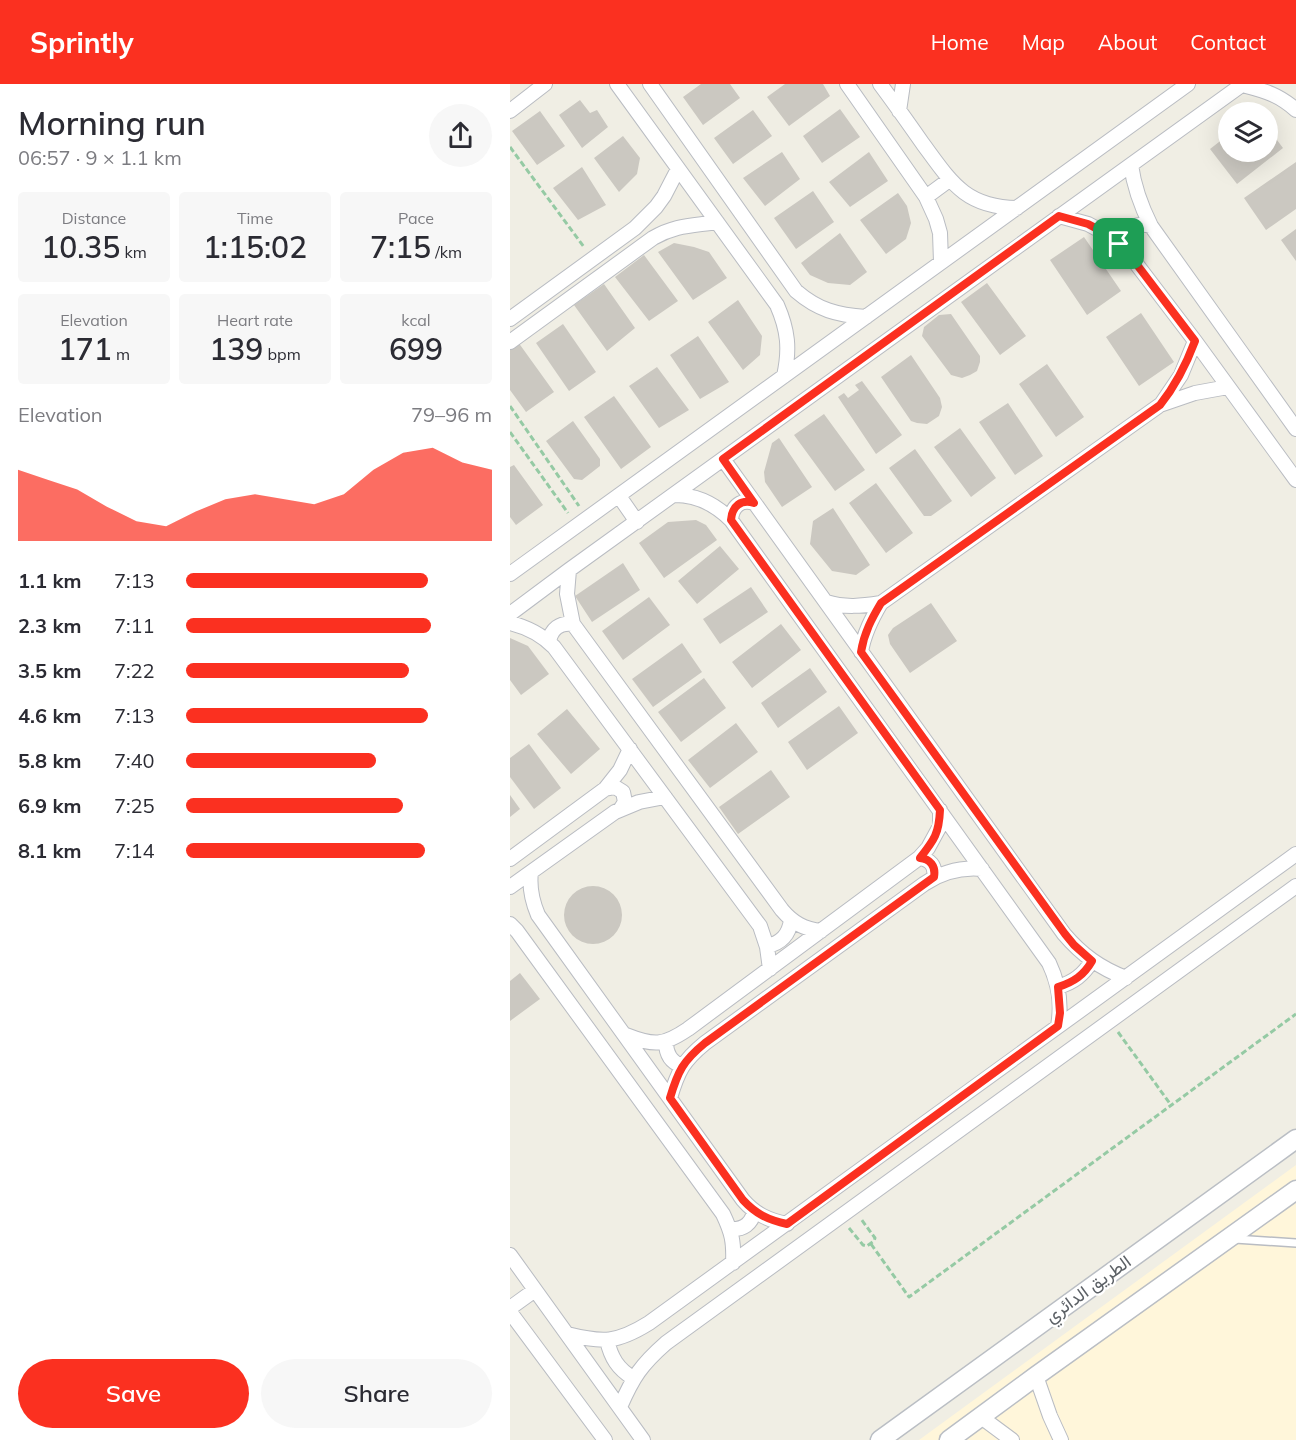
<!DOCTYPE html>
<html lang="en">
<head>
<meta charset="utf-8">
<style>
  :root { --surface:#fff; --page:#f7f7f7; --text:#2b2b33; --muted:#7c7c81; --accent:#fb3020 }
  body { margin:0; font-family:Mulish,Vazirmatn,sans-serif; background:var(--page); color:var(--text); height:100vh; display:flex; flex-direction:column; font-size:22px; white-space:nowrap }
  * { box-sizing:border-box; margin:0 }
  p { font-size:20px; color:var(--muted) }
  .icon { flex:none; width:33px; height:33px; fill:none; stroke:currentColor; stroke-width:2; stroke-linecap:round; stroke-linejoin:round }
  .map { position:relative; flex:1; overflow:hidden }
  .sheet { display:flex; flex-direction:column; background:var(--surface); width:510px }
  .sheet>* { flex:none }
  .buttons { position:absolute; left:708px; top:18px; display:grid; gap:12px }
  .buttons a { display:grid; place-items:center; width:60px; height:60px; border-radius:50%; background:var(--surface); box-shadow:0 6px 24px #0002; font-size:30px }
  .pin { position:absolute; display:grid; place-items:center; width:51px; height:51px; color:#fff; margin:-26px; border-radius:12px; box-shadow:0 3px 9px #0006 }
  .round { display:grid; place-items:center; flex:none; width:63px; height:63px; border-radius:32px; background:var(--page) }
  .headline { display:flex; align-items:center; justify-content:space-between; height:102px; padding:0 18px }
  h1 { font-size:33px; font-weight:600; line-height:45px }
  .figures { display:grid; grid-template-columns:repeat(3,1fr); gap:9px; height:102px; padding:6px 18px }
  .figures div { display:grid; align-content:center; border-radius:6px; background:var(--page); text-align:center }
  .figures b { font-size:30px; font-weight:600 }
  .figures small { font-size:16px; font-weight:400 }
  .figures p { font-size:16px }
  .chart { height:168px; padding:12px 18px }
  .chart p { display:flex; justify-content:space-between }
  .chart svg { width:100%; height:108px; margin-top:6px; fill:var(--accent); opacity:.7 }
  .primary-button { display:flex; gap:12px; margin-top:auto; padding:12px 18px }
  .primary-button a { flex:1; height:69px; border-radius:36px; background:var(--accent); color:#fff; font-size:24px; font-weight:600; line-height:69px; text-align:center }
  .primary-button a+a { background:var(--page); color:var(--text) }
  ul { padding:0 18px; list-style:none; font-size:20px }
  li { display:grid; grid-template-columns:96px 72px 1fr; align-items:center; height:45px }
  li i { height:15px; border-radius:8px; background:var(--accent) }
  header { display:flex; align-items:center; gap:36px; box-sizing:border-box; height:84px; padding:0 30px; background:var(--accent); color:#fff }
  header strong { font-size:28px }
  nav { display:flex; gap:33px; margin-inline-start:auto; font-size:21px }
  main { display:flex; flex:1; min-height:0 }
  .map>svg:first-child { display:block }
  .commercial { fill:#fff6da }
  .building { fill:#cbc8c1 }
  .lines { fill:none; stroke-linecap:round; stroke-linejoin:round }
  .service-casing { stroke:#b9bcc2; stroke-width:10 }
  .minor-casing { stroke:#b9bcc2; stroke-width:16 }
  .secondary-casing { stroke:#babec4; stroke-width:21 }
  .path { stroke:#95caa4; stroke-width:3; stroke-dasharray:6 3; stroke-linecap:butt }
  .service { stroke:#fff; stroke-width:7 }
  .minor { stroke:#fff; stroke-width:14 }
  .secondary { stroke:#fff; stroke-width:18 }
  .route-casing { stroke:#fff; stroke-width:12 }
  .route { stroke:#fb3020; stroke-width:8 }
  .labels { text-anchor:middle; stroke-width:4.5; stroke-linejoin:round; paint-order:stroke }
  .street-label { font-size:18px; fill:#5c6166; stroke:#fff }
</style>
</head>
<body>
<header>
<strong>Sprintly</strong>
<nav><a>Home</a><a>Map</a><a>About</a><a>Contact</a></nav>
</header>
<main>
<section class="sheet">
<div class="headline"><div><h1>Morning run</h1><p>06:57 · 9 × 1.1 km</p></div><a class="round"><svg class="icon" aria-label="share" viewBox="0 0 24 24"><path d="M12 15V3M7 8l5-5 5 5M5 13v7h14v-7"/></svg></a></div>
<div class="figures">
<div><p>Distance</p><b>10.35<small> km</small></b></div>
<div><p>Time</p><b>1:15:02</b></div>
<div><p>Pace</p><b>7:15<small> /km</small></b></div>
</div>
<div class="figures">
<div><p>Elevation</p><b>171<small> m</small></b></div>
<div><p>Heart rate</p><b>139<small> bpm</small></b></div>
<div><p>kcal</p><b>699</b></div>
</div>
<div class="chart"><p><span>Elevation</span>79–96 m</p>
<svg viewBox="0 0 160 44" preserveAspectRatio="none"><path d="M0 44V15L10 19L20 23L30 30L40 36L50 38L60 32L70 27L80 25L90 27L100 29L110 25L120 15L130 8L140 6L150 12L160 15V44z"/></svg>
</div>
<ul>
<li><b>1.1 km</b>7:13<i style="width:79%"></i></li>
<li><b>2.3 km</b>7:11<i style="width:80%"></i></li>
<li><b>3.5 km</b>7:22<i style="width:73%"></i></li>
<li><b>4.6 km</b>7:13<i style="width:79%"></i></li>
<li><b>5.8 km</b>7:40<i style="width:62%"></i></li>
<li><b>6.9 km</b>7:25<i style="width:71%"></i></li>
<li><b>8.1 km</b>7:14<i style="width:78%"></i></li>
</ul>
<div class="primary-button"><a>Save</a><a>Share</a></div>
</section>
<div class="map">
<svg width="786" height="1356" viewBox="0 0 786 1356">
  <rect width="100%" height="100%" fill="#f0eee4"/>
  <path class="commercial" d="M786,1081V1356H409Z"/>
  <path class="building" d="M191,0H220L230,14L193,41L173,13Z
    M275,0H313L320,12L279,42L257,13Z
    M70,16L80,29L87,26L98,43L72,64L49,31Z
    M330,25L350,53L312,79L293,52Z
    M243,26L262,52L223,80L204,54Z
    M30,27L55,62L27,81L2,47Z
    M758,44L773,64L727,100L700,65L718,51V68H758Z
    M113,52L130,74L127,90L109,108L84,74Z
    M272,68L290,95L255,122L233,94Z
    M359,68L378,97L340,123L319,98Z
    M786,78V125L756,146L734,114Z
    M72,83L96,121L68,136L43,104Z
    M303,107L324,138L286,165L264,134Z
    M388,109L397,122L401,139L396,155L376,170L350,136Z
    M786,145V177L771,156Z
    M330,149L357,188L340,201L318,199L300,191L291,179Z
    M574,153L611,207L577,231L540,176Z
    M164,159L184,163L199,168L217,194L183,216L148,168Z
    M134,171L168,217L139,237L105,193Z
    M477,199L516,252L490,271L451,218Z
    M94,200L125,244L97,267L64,221Z
    M228,216L252,252L250,271L233,286L198,238Z
    M631,229L664,278L629,302L596,253Z
    M441,230L470,272V278L467,287L460,291L452,294L441,291L412,252L414,243L429,231Z
    M53,240L86,288L59,307L26,259Z
    M188,252L219,298L190,315L160,271Z
    M8,258L44,308L16,328L0,306V264Z
    M401,271L430,314L432,323L429,332L417,340L407,339L401,337L371,293Z
    M537,280L574,333L546,353L509,300Z
    M147,283L179,326L149,344L119,302Z
    M352,297L392,351L366,370L328,313L334,309L338,314L349,306L345,301Z
    M104,312L141,363L111,385L74,333Z
    M498,319L533,372L505,391L469,338Z
    M314,330L355,386L325,407L284,351Z
    M63,337L90,375V382L72,396L64,395L36,357Z
    M450,344L486,394L461,413L424,363Z
    M269,354L302,403L272,423L255,398L254,388L262,359Z
    M405,365L442,417L421,432H414L379,384Z
    M4,381L33,421L6,441L0,433V383Z
    M366,399L403,449L376,469L339,419Z
    M323,424L360,481L346,491L322,487L300,460L303,437Z
    M186,436L196,441L207,456L154,494L129,459L158,438Z
    M210,462L229,485L187,520L168,497Z
    M113,479L130,506L82,538L65,512Z
    M241,503L258,528L210,560L193,535Z
    M139,513L160,541L113,576L92,547Z
    M421,519L447,557L400,589L380,560L378,551L383,544Z
    M271,540L291,566L242,604L222,578Z
    M0,554L18,562L39,590L11,611L0,596Z
    M172,559L192,588L143,623L122,595Z
    M300,584L317,608L268,644L251,619Z
    M194,594L216,624L171,658L148,628Z
    M329,622L348,649L297,686L278,658Z
    M57,625L90,665L61,690L27,650Z
    M226,639L248,668L200,704L178,676Z
    M19,660L51,704L24,725L0,693V674Z
    M261,686L280,713L228,750L209,723Z
    M0,711L10,725L0,733Z
    M54 831a29 29 0 1 1 58 0a29 29 0 1 1-58 0Z
    M10,889L30,915L0,937V897Z"/>
  <g class="lines">
    <defs>
      <path id="service" d="M725,1155L786,1159"/>
      <path id="minor" d="M107,0L267,221C278,246 280,265 274,292
        M140,0L286,207C308,226 327,231 356,233
        M337,0L416,113L426,135L430,149L431,178
        M370,0C385,20 399,40 413,60C441,98 455,123 507,124
        M732,1C755,7 768,10 786,26
        M0,27L35,0
        M389,27L393,0
        M621,81C624,103 631,122 641,142L786,345
        M416,113L439,96
        M549,132L578,140L591,147L615,165L685,257L786,396
        M609,160C614,145 626,138 641,142
        M0,235L125,144L146,123L154,112L168,85
        M0,258L143,154C166,141 181,142 207,138
        M652,319L671,291L685,257
        M213,375L554,850C572,871 590,884 616,894
        M165,411C187,411 205,420 221,436L539,879C549,900 552,919 548,942
        M109,412L127,438
        M221,436C222,422 231,415 244,419
        M59,486L57,510L63,540L272,826C283,839 294,845 311,847
        M0,490L678,0
        M316,518C335,524 352,522 371,519
        M0,530L59,486L733,0
        M0,539C17,543 32,551 44,563L250,842L257,863L260,885
        M39,558C41,545 50,538 63,540
        M351,568C354,549 362,534 371,519L650,321L685,309L718,303
        M95,705L105,703L113,708L115,718L110,726
        M409,774C420,775 426,782 424,793
        M0,775L95,705L110,686L120,665
        M21,788C19,804 22,817 28,831L233,1116C245,1130 258,1136 277,1140
        M0,803L105,728L129,718L155,713
        M0,840L7,847L213,1130C222,1149 224,1158 223,1179
        M257,862C271,859 279,851 281,836
        M548,903C564,898 573,891 582,877
        M116,951C144,962 153,962 178,945L409,774L418,764L430,742V726
        M156,958C156,969 160,978 172,982
        M160,1014C168,987 173,977 195,959L414,800C432,788 450,783 472,785
        M220,1145C233,1146 242,1140 244,1127
        M0,1171L133,1356
        M0,1224L25,1206
        M0,1228L95,1356
        M57,1250C93,1259 107,1259 139,1239L786,770
        M97,1256C101,1274 108,1285 123,1294
        M526,1292L540,1332L551,1356
        M110,1323C123,1293 131,1281 156,1259L786,802
        M471,1333L502,1356"/>
      <path id="secondary" d="M370,1356L786,1055
        M439,1356L526,1292L786,1106"/>
    </defs>
    <use href="#service" class="service-casing"/>
    <use href="#minor" class="minor-casing"/>
    <use href="#secondary" class="secondary-casing"/>
    <path class="path" d="M0,63L74,163
      M0,322L69,422
      M0,348L58,429
      M608,948L661,1021
      M339,1144L353,1161L357,1162L364,1157L365,1154L351,1135
      M361,1160L399,1213L786,930"/>
    <use href="#service" class="service"/>
    <use href="#minor" class="minor"/>
    <use href="#secondary" class="secondary"/>
  </g>
  <g class="lines">
    <defs>
      <path id="route" d="M549,132L578,140L591,147L615,165L685,257C676,281 666,301 650,321L371,519C362,534 354,549 351,568L555,850L564,861L582,877C574,891 564,898 548,903L550,929L548,942L277,1140C258,1136 246,1130 233,1116L160,1014C168,987 173,977 195,959L424,793C426,782 420,775 410,774C424,756 429,750 430,726L221,436C222,422 231,415 244,419L213,375Z"/>
    </defs>
    <use href="#route" class="route-casing"/>
    <use href="#route" class="route"/>
  </g>
  <g class="labels">
    <g class="street-label">
      <text transform="translate(578 1205) rotate(-36)" y="6">الطريق الدائري</text>
    </g>
  </g>
</svg>
<div class="buttons">
<a><svg class="icon" aria-label="layers" viewBox="0 0 24 24"><path d="M12 4l9 5-9 5-9-5zM3 14l9 5 9-5"/></svg></a>
</div>
<div class="pin" style="left:609px;top:160px;background:#1e9e55"><svg class="icon" aria-label="arrive" viewBox="0 0 24 24"><path d="M6 21V4h12l-3 4 3 4H6"/></svg></div>
</div>
</main>
</body>
</html>
